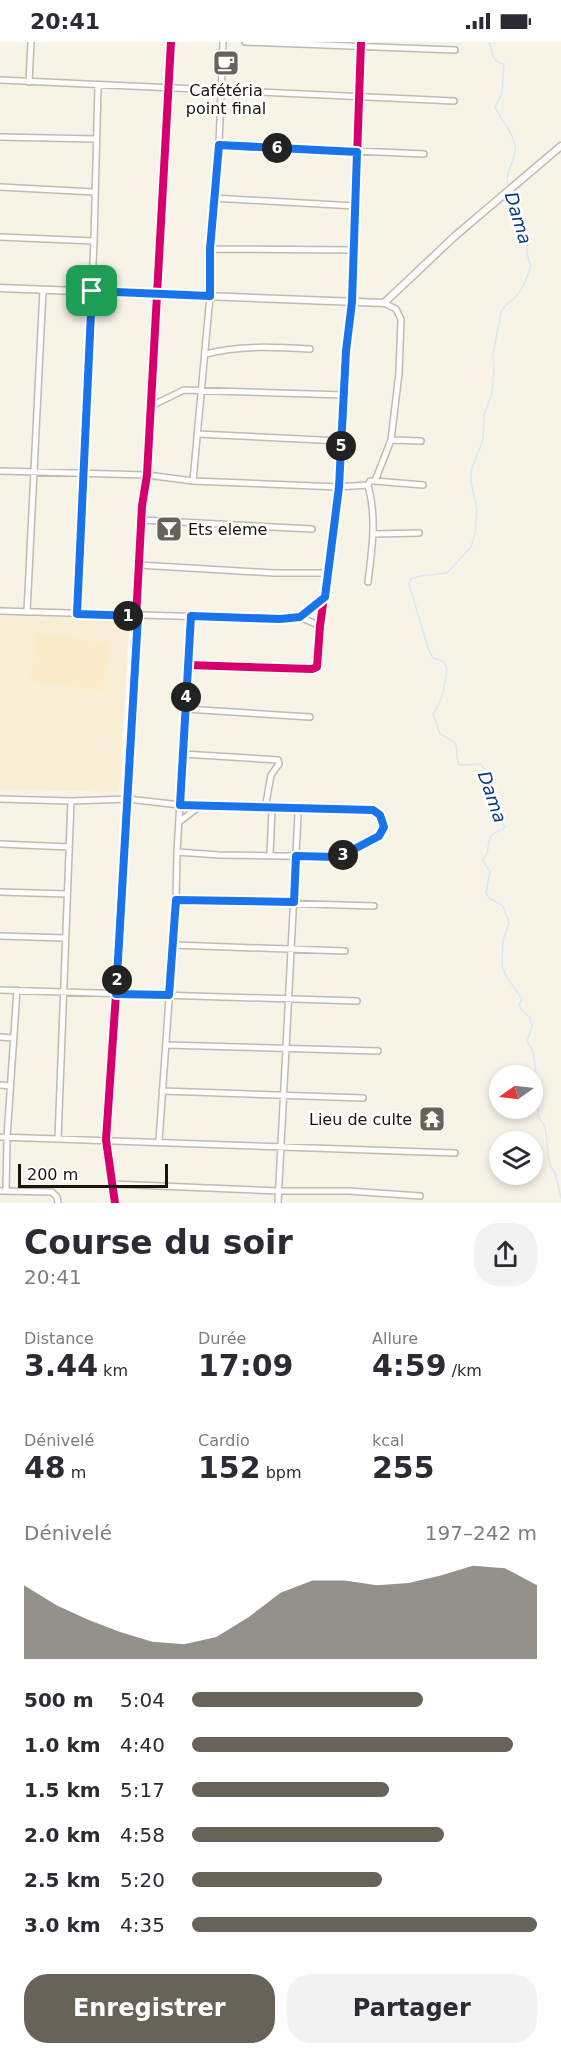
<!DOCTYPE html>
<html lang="fr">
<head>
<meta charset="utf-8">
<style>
  :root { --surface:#fff; --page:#f2f2f3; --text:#2b2b33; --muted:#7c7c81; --accent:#676359 }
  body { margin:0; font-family:"DejaVu Sans",sans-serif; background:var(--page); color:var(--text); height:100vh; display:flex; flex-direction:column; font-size:22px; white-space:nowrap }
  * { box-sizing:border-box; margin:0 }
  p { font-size:20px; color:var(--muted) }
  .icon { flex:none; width:33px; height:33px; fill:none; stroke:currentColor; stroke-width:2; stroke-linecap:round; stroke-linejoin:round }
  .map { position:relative; height:1161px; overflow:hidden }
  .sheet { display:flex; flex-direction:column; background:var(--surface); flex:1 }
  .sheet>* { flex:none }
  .needle { width:39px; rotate:256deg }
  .tools { position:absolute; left:489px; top:1023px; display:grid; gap:12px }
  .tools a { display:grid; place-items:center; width:54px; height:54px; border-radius:50%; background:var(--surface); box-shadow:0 3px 9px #0003; font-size:30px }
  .scale { position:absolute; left:18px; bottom:15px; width:150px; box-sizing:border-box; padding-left:6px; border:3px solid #19150c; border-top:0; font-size:16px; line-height:21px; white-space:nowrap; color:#19150c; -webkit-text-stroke:4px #fff; paint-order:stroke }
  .pin { position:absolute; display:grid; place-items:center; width:51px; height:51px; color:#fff; margin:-26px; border-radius:12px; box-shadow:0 3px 9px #0006 }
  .km { position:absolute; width:30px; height:30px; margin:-15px; border-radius:50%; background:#222; color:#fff; font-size:16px; line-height:30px; text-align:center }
  .round { display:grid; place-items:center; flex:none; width:63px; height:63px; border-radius:24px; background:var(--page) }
  .summary { display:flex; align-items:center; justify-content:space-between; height:102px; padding:0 24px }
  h1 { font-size:33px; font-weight:600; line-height:45px }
  .stats { display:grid; grid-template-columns:repeat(3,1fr); gap:9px; height:102px; padding:6px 24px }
  .stats div { display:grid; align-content:center }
  .stats b { font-size:30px; font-weight:600 }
  .stats small { font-size:16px; font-weight:400 }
  .stats p { font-size:16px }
  .chart { height:168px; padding:12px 24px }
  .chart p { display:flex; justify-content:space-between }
  .chart svg { width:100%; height:108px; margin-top:6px; fill:var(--accent); opacity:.7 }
  .action { display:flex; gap:12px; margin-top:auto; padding:12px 24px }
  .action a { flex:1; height:69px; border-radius:24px; background:var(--accent); color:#fff; font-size:24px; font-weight:600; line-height:69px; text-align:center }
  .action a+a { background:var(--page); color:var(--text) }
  ul { padding:0 24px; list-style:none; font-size:20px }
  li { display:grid; grid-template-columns:96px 72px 1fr; align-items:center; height:45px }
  li i { height:15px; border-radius:8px; background:var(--accent) }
  .status { display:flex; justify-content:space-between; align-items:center; height:42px; padding:0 30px; background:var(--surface); direction:ltr }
  .status svg { height:16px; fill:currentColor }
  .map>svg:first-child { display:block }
  .built { fill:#f7eed5 }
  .green { fill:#fbecc9 }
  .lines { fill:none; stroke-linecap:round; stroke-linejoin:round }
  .stream { stroke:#dbe6f6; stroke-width:1.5 }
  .minor-casing { stroke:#bfbbb1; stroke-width:8 }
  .tertiary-casing { stroke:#bfbbb1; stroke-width:9 }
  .minor { stroke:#fefdfb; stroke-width:5 }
  .tertiary { stroke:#fefdfb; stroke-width:6 }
  .cycleway-casing { stroke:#fff; stroke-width:11 }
  .cycleway { stroke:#d6006c; stroke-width:8 }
  .route-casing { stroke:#fff; stroke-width:12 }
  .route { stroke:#1a73e8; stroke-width:8 }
  .labels { text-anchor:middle; stroke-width:5; stroke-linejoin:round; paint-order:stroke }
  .poi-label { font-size:16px; fill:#19150c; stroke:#fff }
  .water-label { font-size:18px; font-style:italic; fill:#063c86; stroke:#fff }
</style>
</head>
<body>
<div class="status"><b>20:41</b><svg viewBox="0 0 49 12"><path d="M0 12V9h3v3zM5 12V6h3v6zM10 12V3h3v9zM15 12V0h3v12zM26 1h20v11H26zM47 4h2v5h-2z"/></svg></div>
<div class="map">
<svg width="561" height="1161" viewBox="0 0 561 1161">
  <rect width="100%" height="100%" fill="#f8f3e7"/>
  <path class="built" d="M0,571L129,576L119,750L0,747Z"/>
  <path class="green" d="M36,591L109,601L103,649L30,639Z"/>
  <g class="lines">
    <path class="stream" d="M489,0C493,10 491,20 504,22L502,51L495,65C501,78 517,95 515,109C514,123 503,131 509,147
      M513,149L515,154L513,166C517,174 523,178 525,186C528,199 525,214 531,224C527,234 525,244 518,252C513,259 505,261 501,270L493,313L494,329L492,351L484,374L483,398L471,429V440L477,467L475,491L471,505L447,531L420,534L411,537L409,542L428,606L433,616L443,619L447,626C445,643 443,658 433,672L440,692C465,704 452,703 459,723L481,722C489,735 494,749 497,763C499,773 497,777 505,785C501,789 494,790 491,794C486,802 491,811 482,818L490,829L486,851L489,856L503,864L509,881L503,898L502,924L506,934L522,957L519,963L523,970L530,975L532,985L527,999L533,1009L537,1039L538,1074L545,1085L550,1124L555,1131L561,1156"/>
    <defs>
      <path id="minor" d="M245,0L455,8
        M0,38L454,59
        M29,40L31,0
        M0,95L96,97
        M219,103L424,112
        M0,145L94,150
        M213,156L355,164
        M0,195L94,199
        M210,207L354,208
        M206,312C239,303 276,305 310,307
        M151,364L184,348L344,353
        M197,392L341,399
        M391,398L421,399
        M0,429L147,433L193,439L339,445L368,443L370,439H375L423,443
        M193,439L210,254V207L219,103L223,0
        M375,439L391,398L399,331L401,277L396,267L384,261
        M368,443C377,476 372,507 368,540
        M142,478L312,487
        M374,492L419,491
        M139,523L274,531H328
        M0,569L280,577L300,575L320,584
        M27,570L43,248
        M77,572L94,199L98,43
        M300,575L325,555
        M188,623L312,627L317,625L320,584L339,445L346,309L352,260L361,0
        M186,667L310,675
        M183,712L278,718L279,722L271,733L265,767
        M0,757L71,759L128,757L180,763L373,768L380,773L383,779L384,785L379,794L338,815L219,813L177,810
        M179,780L200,764
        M0,802L69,805
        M270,813L272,767
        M0,850L67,852
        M176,858L374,864
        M0,894L65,896
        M173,903L345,909
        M0,948L357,959
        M0,995L14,996
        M166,1003L378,1009
        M0,1043L10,1044
        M162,1049L363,1056
        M0,1095L455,1111
        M58,1097L71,759
        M159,1099L176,858L177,810L191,574
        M112,1142L278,1149H349L420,1154
        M0,1149L52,1150L57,1155L58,1161
        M6,1149L7,1095L17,948
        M278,1161L298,773L296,766"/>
      <path id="tertiary" d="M0,246L384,261L455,194L561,104
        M115,1161L106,1098L116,952L142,464L147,433L171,0"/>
    </defs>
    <use href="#minor" class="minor-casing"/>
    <use href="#tertiary" class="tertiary-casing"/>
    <use href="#minor" class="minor"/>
    <use href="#tertiary" class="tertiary"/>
    <defs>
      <path id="cycleway" d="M188,623L312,627L317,625L320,584L339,445L346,309L352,260L361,0
        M115,1161L106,1098L116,952L142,464L147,433L171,0"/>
    </defs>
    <use href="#cycleway" class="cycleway-casing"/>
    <use href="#cycleway" class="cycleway"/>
  </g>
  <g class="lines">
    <defs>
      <path id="route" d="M219,103L357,110L352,260L346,309L339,445L325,555L300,575L280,577L191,574L180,763L373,768L380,773L384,785L379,794L343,813L338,815L296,814L294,860L176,858L169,953L116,952L138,574L77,572L92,249L210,254V207Z"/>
    </defs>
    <use href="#route" class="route-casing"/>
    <use href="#route" class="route"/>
  </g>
  <defs>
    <symbol id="cafe-square" viewBox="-11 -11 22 22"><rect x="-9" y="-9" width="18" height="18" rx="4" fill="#676359" stroke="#fff"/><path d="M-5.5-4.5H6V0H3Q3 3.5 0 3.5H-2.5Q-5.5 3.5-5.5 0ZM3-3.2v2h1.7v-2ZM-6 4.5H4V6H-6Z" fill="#fff"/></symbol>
    <symbol id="bar-square" viewBox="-11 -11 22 22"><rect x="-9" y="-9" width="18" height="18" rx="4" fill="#676359" stroke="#fff"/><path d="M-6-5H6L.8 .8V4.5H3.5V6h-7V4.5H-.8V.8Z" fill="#fff"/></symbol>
    <symbol id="temple-square" viewBox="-11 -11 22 22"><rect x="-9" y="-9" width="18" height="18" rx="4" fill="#676359" stroke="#fff"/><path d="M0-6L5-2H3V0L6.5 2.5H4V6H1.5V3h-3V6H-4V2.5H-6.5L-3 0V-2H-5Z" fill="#fff"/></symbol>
  </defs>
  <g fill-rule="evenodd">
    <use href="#cafe-square" x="211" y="6" width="30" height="30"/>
    <use href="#bar-square" x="154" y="472" width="30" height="30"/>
    <use href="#temple-square" x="417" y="1062" width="30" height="30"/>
  </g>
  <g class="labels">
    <g class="poi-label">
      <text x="226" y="54">Cafétéria<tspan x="226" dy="18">point final</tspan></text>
      <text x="188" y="493" text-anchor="start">Ets eleme</text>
      <text x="412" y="1083" text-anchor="end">Lieu de culte</text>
    </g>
    <g class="water-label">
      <text transform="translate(518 176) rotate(73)" y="6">Dama</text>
      <text transform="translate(492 755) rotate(71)" y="6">Dama</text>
    </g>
  </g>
</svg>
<div class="tools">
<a><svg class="needle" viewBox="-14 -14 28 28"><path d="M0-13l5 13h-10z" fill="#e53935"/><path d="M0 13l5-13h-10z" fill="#7c7c81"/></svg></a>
<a><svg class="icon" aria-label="layers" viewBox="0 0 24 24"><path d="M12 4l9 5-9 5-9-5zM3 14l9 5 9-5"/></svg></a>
</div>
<div class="scale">200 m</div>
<div class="pin" style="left:92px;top:249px;background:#1e9e55"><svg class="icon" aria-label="arrive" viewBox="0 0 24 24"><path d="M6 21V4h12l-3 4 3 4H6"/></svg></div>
<b class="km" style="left:128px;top:574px">1</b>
<b class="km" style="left:117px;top:938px">2</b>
<b class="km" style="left:343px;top:813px">3</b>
<b class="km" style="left:186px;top:655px">4</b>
<b class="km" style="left:341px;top:404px">5</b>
<b class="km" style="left:277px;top:106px">6</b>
</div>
<section class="sheet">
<div class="summary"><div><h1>Course du soir</h1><p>20:41</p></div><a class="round"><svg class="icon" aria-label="share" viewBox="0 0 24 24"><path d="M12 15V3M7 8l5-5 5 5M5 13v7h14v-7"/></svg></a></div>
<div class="stats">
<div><p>Distance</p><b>3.44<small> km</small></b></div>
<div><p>Durée</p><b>17:09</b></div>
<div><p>Allure</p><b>4:59<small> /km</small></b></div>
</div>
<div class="stats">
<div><p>Dénivelé</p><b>48<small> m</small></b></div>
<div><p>Cardio</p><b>152<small> bpm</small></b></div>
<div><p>kcal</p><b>255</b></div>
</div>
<div class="chart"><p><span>Dénivelé</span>197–242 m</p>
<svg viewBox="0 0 160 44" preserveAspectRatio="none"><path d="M0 44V14L10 22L20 28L30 33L40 37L50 38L60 35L70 27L80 17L90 12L100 12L110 14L120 13L130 10L140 6L150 7L160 14V44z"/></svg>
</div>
<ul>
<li><b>500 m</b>5:04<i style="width:67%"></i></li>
<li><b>1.0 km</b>4:40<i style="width:93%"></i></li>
<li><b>1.5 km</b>5:17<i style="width:57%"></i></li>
<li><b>2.0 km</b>4:58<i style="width:73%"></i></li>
<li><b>2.5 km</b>5:20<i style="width:55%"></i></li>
<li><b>3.0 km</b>4:35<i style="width:100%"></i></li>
</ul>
<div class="action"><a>Enregistrer</a><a>Partager</a></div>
</section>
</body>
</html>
